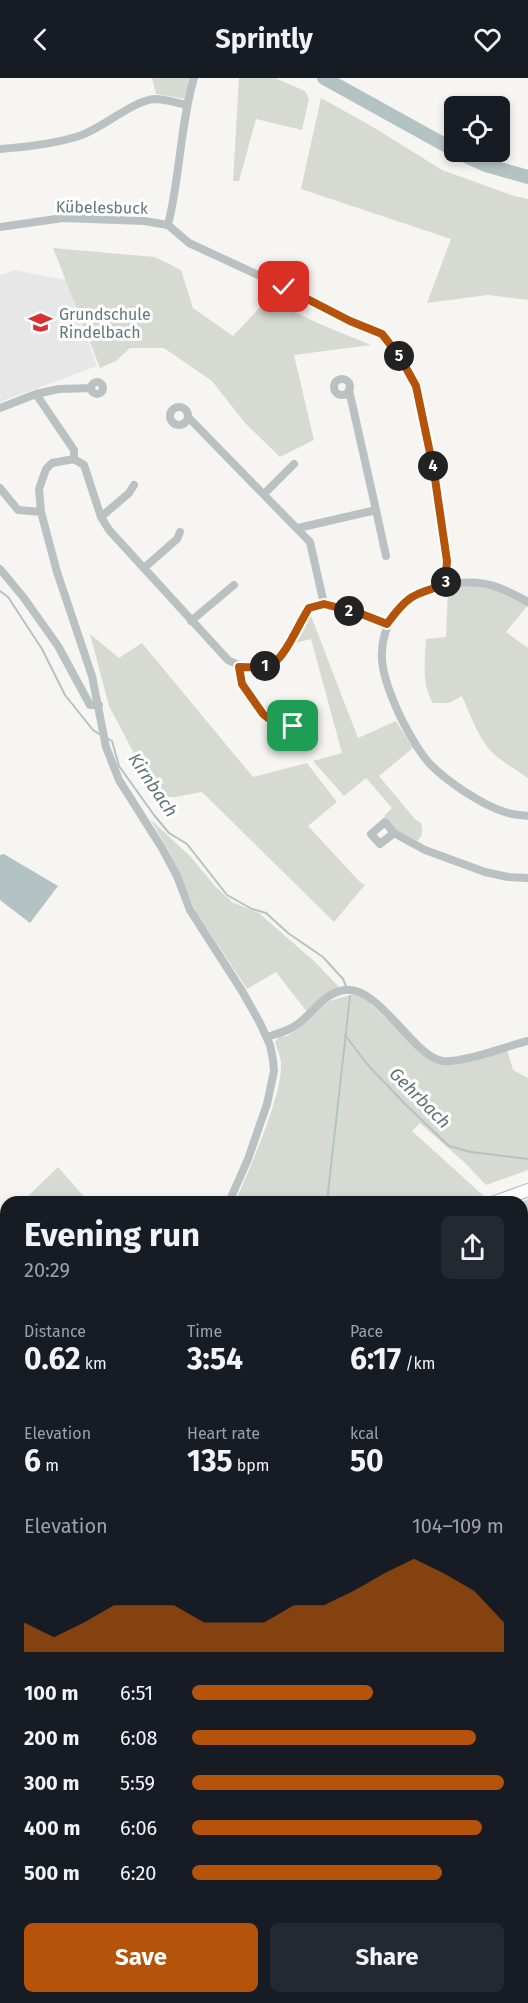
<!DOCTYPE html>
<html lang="en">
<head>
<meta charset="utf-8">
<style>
  :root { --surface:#171b24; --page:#242831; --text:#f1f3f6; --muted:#9ea1a6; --accent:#b45309 }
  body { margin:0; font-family:"Fira Sans",sans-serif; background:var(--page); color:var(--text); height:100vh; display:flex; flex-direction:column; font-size:22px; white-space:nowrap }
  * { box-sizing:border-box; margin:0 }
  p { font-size:20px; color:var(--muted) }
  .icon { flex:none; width:33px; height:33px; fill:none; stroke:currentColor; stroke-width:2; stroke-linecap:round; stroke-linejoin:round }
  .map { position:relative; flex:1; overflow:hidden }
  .drawer { position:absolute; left:0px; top:1118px; width:528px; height:808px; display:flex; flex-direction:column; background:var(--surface); border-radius:18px 18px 0 0; box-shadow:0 3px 9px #0003 }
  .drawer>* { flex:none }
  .fabs { position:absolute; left:444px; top:18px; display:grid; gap:12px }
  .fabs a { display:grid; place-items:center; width:66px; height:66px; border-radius:9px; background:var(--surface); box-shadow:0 3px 9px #0003; font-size:30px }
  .pin { position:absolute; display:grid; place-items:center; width:51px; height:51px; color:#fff; margin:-26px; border-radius:12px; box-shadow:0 3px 9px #0006 }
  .km { position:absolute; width:30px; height:30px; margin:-15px; border-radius:50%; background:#222; color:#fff; font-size:16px; line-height:30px; text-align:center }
  .round { display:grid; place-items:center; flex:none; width:63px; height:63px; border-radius:9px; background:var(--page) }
  .headline { display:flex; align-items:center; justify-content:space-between; height:102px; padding:0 24px }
  h1 { font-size:33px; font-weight:700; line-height:45px }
  .figures { display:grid; grid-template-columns:repeat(3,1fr); gap:9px; height:102px; padding:6px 24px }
  .figures div { display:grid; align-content:center }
  .figures b { font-size:30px; font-weight:700 }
  .figures small { font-size:16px; font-weight:400 }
  .figures p { font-size:16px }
  .chart { height:168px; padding:12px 24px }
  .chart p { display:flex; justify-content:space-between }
  .chart svg { width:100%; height:108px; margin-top:6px; fill:var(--accent); opacity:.7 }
  .primary-button { display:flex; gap:12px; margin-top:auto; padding:12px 24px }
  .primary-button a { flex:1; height:69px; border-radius:9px; background:var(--accent); color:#fff; font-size:24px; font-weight:700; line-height:69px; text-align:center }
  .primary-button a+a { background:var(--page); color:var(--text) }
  ul { padding:0 24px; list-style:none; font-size:20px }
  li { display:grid; grid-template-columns:96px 72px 1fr; align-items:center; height:45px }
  li i { height:15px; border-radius:8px; background:var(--accent) }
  header { display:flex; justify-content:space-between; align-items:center; height:78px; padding:0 24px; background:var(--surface); font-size:27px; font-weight:700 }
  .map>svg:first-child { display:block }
  .built { fill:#e6e7e6 }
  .green { fill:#d7dad2 }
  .water { fill:#b3c3c4 }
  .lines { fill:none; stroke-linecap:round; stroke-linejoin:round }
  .stream { stroke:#b3c3c4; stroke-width:2 }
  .river { stroke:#b3c3c4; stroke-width:14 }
  .primary-casing { stroke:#aeb5b7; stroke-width:14 }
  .street { stroke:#bac1c2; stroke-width:8 }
  .primary { stroke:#fff; stroke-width:12 }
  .route-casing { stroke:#fff; stroke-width:12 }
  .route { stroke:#b45309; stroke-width:8 }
  .labels { text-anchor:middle; stroke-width:6; stroke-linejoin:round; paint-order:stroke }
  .street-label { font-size:16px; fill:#63777b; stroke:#fff }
  .poi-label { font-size:16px; fill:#63777b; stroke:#fff; text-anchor:start }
  .water-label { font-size:18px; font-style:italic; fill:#5e7677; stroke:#fff }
</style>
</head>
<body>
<header><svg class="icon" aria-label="back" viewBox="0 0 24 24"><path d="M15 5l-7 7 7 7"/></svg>Sprintly<svg class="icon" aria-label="heart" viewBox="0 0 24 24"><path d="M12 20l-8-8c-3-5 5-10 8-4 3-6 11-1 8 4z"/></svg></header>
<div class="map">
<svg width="528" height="1925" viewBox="0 0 528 1925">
  <rect width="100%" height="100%" fill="#f6f5f2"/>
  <path class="built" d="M14,192L66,202L97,288L0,324V197Z"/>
  <path class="green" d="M152,0H191L185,21L156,16Z
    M239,0H275L305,13L309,21L302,52L256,41L239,103H233Z
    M321,20L373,49L442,92L514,118L528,121V222L488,217L427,225L451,161L301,111Z
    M53,170L155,179L181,192L193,230L233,258L270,219C301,240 337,253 371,267L294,277L314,362L280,379L245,345L212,303L164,270H130L116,283L100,290Z
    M472,508L505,514L528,527L506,554L528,570V700C515,691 500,683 489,671C477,656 470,636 462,618L449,625H433C421,604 425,585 426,561L446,559L448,510Z
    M311,538L358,660L396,643L413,670L379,698L415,741L421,745C423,752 423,758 417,763L396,752L384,738L392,730L366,700L344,718L313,683L342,675L311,561L295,565L304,545Z
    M90,556L119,580L142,565L253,699L307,685L337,724L308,748L360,804L365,807L334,844L202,714L175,719H157L109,628Z
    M150,741L190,778L215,808L232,824L259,835L315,884L340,910L326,915L307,934L276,894L247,911L196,834L169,773Z
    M354,916L366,922L429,980L444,987L507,971L513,992L528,1000V1092L486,1107L465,1085L420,1045L412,1053L486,1120L475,1124H235C248,1095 283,1016 281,986C281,979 277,971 275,964L279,959L287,958L299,950L329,923Z
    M58,1089L88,1123H23Z
    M528,1121V1925H495L494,1920H522V1124Z
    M6,1132V1437L0,1448V1135Z
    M0,1635L6,1637V1920H51L50,1925H0Z"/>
  <path class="water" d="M4,776L58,808L30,845L0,822V777Z"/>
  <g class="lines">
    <path class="stream" d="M0,513L8,519L42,571L65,617L93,652L99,656
      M107,660L112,663L119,688L154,737L169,755L187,766L227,817L252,831L266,835L288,855L323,879L343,901L346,908
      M345,957L367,986L406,1027L449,1068L471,1074L528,1081
      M327,1124L350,918
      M522,1918L523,1925"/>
    <path class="river" d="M324,0L454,72
      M457,74L486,87L528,99"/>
    <defs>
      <path id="primary" d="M495,1124L528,1112
        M0,1467L6,1456"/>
    </defs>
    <use href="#primary" class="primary-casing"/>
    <path class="street" d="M0,71C26,69 54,66 79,58C102,51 133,22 155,21C165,21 177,25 187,27
      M168,147L189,165L284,209L350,243L382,256L400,279L416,308L434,394L447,483L445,507
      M168,147C180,99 180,48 194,0
      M0,149L63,140L144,143L168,147
      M334 309a8 8 0 1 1 16 0a8 8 0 1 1-16 0Z
      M91 310a6 6 0 1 1 12 0a6 6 0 1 1-12 0Z
      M36,316L74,372V381
      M170 338a9 9 0 1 1 18 0a9 9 0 1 1-18 0Z
      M0,330L36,316L59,311L91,310
      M188,339L310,464L324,526
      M0,410L18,432L41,434
      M264,416L294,386
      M376,432L386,478
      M101,439L129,415L134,407
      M298,450L376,432L349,312
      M144,490L177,461L180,454
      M0,491L24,520L58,568L90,627H99
      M528,524C496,505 473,499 436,510C429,512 421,513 414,516C406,520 400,528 395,535C371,570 384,603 400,638C408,654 417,671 429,685C446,703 482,727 505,734C512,737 521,737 528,738
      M191,543L234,507
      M239,589L242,607L263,636L283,652L295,646V641C289,632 278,636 272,642
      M394,755L380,766L371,756L385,744L394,755L425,772L485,794L508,799L528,800
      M267,959C276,956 285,954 293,949C312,939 321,915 345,912C380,908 414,980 443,983C464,985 507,968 528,963
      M229,1124L248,1081L267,1026L274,993L273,982L270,967L260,945L242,913L190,832L177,798L162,770L119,702L106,669L92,598L57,494L41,434L39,411L46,391L52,385L74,381L84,387L101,439L109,452L228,582C277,608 287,563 309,530L324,526L359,535L387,546
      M212,1920V1925"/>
    <use href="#primary" class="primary"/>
  </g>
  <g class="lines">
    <defs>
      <path id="route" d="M284,209L350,243L382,256L400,279L416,308L434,394L447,483L445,507C413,516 407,518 387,546L359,535L324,526L309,530C299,545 286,578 272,586C262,591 250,589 239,589L242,606L263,636L283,652L293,648"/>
    </defs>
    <use href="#route" class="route-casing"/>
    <use href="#route" class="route"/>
  </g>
  <defs>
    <symbol id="school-bare" viewBox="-9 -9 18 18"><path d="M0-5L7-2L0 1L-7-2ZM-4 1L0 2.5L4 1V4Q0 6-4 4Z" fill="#d63232" stroke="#fff" stroke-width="2.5" paint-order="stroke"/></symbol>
  </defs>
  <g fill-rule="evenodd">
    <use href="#school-bare" x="24" y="228" width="33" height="33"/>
  </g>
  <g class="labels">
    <g class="street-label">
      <text transform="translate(102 129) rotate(1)" y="6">Kübelesbuck</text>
    </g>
    <g class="poi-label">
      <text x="59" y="242">Grundschule<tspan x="59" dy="18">Rindelbach</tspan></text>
    </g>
    <g class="water-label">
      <text transform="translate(153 707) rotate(56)" y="6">Kirnbach</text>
      <text transform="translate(420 1020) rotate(45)" y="6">Gehrbach</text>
    </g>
  </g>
</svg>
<div class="fabs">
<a><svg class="icon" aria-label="locate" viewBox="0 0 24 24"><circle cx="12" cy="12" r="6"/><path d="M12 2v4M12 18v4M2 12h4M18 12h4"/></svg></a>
</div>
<div class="pin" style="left:293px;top:648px;background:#1e9e55"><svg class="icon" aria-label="arrive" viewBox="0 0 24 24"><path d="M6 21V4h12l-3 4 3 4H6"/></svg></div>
<div class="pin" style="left:284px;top:209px;background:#d93025"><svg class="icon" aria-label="check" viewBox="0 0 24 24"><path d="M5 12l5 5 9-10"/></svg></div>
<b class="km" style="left:265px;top:588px">1</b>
<b class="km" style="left:349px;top:533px">2</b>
<b class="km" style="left:446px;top:504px">3</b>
<b class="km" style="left:433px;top:388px">4</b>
<b class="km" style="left:399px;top:278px">5</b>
<section class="drawer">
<div class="headline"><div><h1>Evening run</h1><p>20:29</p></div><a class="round"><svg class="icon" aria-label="share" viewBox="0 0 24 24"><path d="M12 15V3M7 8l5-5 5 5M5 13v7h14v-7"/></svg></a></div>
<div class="figures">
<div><p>Distance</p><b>0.62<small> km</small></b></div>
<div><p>Time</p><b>3:54</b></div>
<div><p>Pace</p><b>6:17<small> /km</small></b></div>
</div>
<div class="figures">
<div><p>Elevation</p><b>6<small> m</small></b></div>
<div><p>Heart rate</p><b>135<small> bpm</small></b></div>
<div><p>kcal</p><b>50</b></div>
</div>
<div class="chart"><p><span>Elevation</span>104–109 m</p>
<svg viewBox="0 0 160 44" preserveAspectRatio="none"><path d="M0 44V32L10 38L20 32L30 25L40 25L50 25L60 32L70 32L80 32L90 25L100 25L110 19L120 12L130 6L140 12L150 19L160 32V44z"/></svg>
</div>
<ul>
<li><b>100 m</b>6:51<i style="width:58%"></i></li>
<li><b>200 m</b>6:08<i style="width:91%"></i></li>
<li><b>300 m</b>5:59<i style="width:100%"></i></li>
<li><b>400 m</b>6:06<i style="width:93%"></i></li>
<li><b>500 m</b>6:20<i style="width:80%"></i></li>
</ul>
<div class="primary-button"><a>Save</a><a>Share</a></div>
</section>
</div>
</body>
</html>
